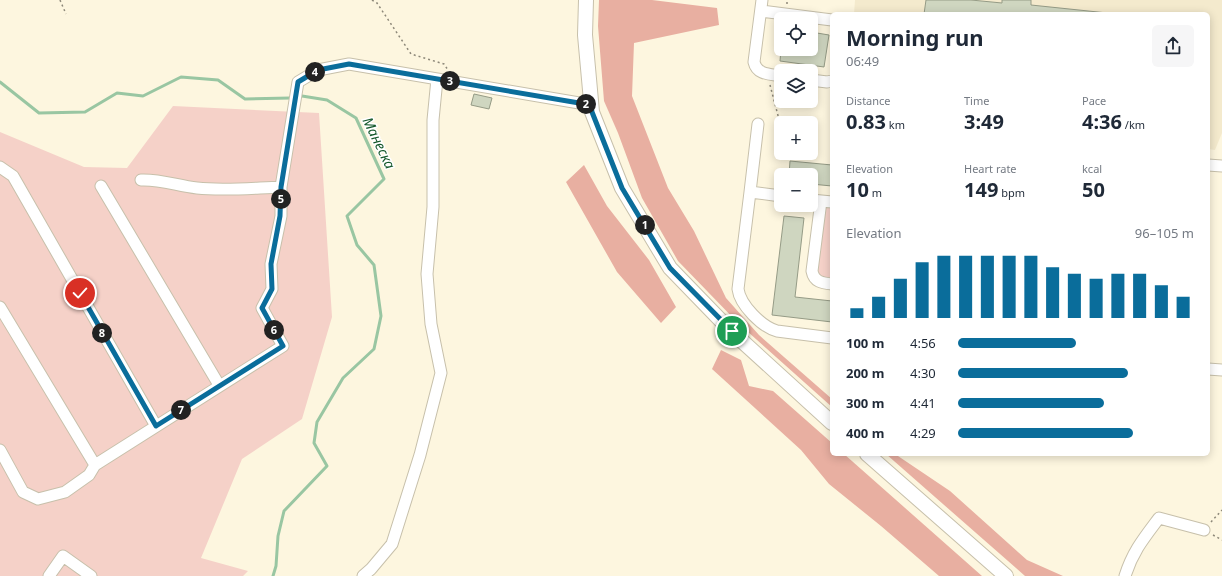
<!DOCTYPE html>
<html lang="en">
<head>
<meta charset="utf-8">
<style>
  :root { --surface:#fff; --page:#f6f6f7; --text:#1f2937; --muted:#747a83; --accent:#0a6d9b }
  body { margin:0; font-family:"Noto Sans",sans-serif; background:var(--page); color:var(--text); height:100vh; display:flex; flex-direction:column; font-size:15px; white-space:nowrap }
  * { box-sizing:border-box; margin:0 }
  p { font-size:13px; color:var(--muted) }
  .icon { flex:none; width:22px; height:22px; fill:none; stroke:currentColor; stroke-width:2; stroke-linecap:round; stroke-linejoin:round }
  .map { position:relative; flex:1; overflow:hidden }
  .details { position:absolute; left:830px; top:12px; width:380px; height:444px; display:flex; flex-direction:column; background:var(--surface); border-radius:6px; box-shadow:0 2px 10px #0003 }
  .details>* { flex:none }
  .controls { position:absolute; left:774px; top:12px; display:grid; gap:8px }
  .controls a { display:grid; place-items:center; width:44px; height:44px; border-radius:6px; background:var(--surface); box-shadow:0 2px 10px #0003; font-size:20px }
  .pin { position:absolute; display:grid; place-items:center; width:34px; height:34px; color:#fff; margin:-17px; border:2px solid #fff; border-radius:50%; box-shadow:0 1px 4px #0007 }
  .km { position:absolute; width:20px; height:20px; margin:-10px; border-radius:50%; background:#222; color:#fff; font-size:11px; line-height:20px; text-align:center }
  .round { display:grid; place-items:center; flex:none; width:42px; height:42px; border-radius:6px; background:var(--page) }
  .summary { display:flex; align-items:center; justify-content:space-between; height:68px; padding:0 16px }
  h1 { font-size:22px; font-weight:700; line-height:30px }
  .metrics { display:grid; grid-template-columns:repeat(3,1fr); gap:6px; height:68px; padding:4px 16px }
  .metrics div { display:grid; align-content:center }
  .metrics b { font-size:20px; font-weight:700 }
  .metrics small { font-size:11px; font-weight:400 }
  .metrics p { font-size:11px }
  .chart { height:112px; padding:8px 16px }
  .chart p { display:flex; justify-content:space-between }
  .chart svg { width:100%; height:72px; margin-top:4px; stroke:var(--accent); stroke-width:6 }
  ul { padding:0 16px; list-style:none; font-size:13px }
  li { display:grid; grid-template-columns:64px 48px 1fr; align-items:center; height:30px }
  li i { height:10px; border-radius:5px; background:var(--accent) }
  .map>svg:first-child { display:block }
  .built { fill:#f4eacd }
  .green { fill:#f5d1c8 }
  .forest { fill:#e8afa1 }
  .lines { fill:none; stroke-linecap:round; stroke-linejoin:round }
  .stream { stroke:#99c6a2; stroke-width:3 }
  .building { fill:#cfd6c0; stroke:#959b86 }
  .minor-casing { stroke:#c7c0ab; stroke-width:13 }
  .major-casing { stroke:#c7c0ab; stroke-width:16 }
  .path { stroke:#8d8879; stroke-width:1.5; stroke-dasharray:2 3; stroke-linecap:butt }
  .minor { stroke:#fff; stroke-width:11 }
  .major { stroke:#fff; stroke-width:14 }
  .route-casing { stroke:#fff; stroke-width:8 }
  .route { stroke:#0a6d9b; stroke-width:5 }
  .labels { text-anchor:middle; stroke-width:3; stroke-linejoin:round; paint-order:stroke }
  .water-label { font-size:14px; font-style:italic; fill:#14582b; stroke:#fff }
</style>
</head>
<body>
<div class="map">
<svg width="1222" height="576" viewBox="0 0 1222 576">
  <rect width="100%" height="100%" fill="#fdf6df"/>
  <path class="built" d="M855,0H1222V133L1215,150L1208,149V14H854Z"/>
  <path class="green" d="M173,106L319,113L332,317L302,419L242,459L201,558L248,571L243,576H0V132L84,167L127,168Z
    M829,206L832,207V278L821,277L817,271L825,209Z"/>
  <path class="forest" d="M599,0H652L717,8L719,25L634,43L632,96L668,188L694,231L726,298L759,335L832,399V407L738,323L678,261L642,198L618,133L604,101L598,26Z
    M584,165L607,206L649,260L676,307L661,323L617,272L566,182Z
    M721,350L741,360L749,386L773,391L832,443V454H844L982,576H939L881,526L829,484L801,450L712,369Z
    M886,454H895L950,491L1027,560L1063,576H1025Z"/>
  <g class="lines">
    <path class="stream" d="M0,82L39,113L85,112L117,93L143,96L181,77L218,80L245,99L290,98
      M273,576L276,566L278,536L284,511L327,466L314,443L317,422L343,378L374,349L381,316L374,265L357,245L347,216L384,179L356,118L327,100L302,96"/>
  </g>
  <path class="building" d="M926,0H971L1002,3V0H1031V5L1117,14H924Z
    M811,32L829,35L824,67L780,61L781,49H811Z
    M474,94L492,98L489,109L471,105Z
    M790,161L832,165V186L811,184V175H789Z
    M784,216L804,218L795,297L832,301V322L772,315Z"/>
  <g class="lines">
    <defs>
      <path id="minor" d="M762,0L754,62C757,75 770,74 781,76
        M761,11L832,20
        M811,80L827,82L832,81
        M1208,165L1222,166
        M0,167L13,176L156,426
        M141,180C160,179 178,186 197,188C224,191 253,188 281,187L298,82L318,70L349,64L591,105
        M101,186L219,385
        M750,192L758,124
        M781,196L750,192L738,289C740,305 762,327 777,331L832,338
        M811,200L832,202
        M821,201L812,271C814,282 822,283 832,284
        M0,307L95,465L283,346L262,308L272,289L271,264L281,216V187
        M1208,369L1222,370
        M0,450L23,492L38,499L65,492L89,475L95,465
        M49,576L63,556L91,576
        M363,576L371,569L392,544L420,455L441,373L431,324L427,274L433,207V120L437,79
        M1125,576C1133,551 1144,538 1159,518L1204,530"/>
      <path id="major" d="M586,0L585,35L592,112L622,188L670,268L731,331L832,423
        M867,454L1006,576"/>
    </defs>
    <use href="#minor" class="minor-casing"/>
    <use href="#major" class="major-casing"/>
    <path class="path" d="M60,0L66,14
      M372,0L377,3L411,54L444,64L448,70
      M787,4V0
      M770,85L781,127
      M1211,522L1222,510
      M1213,535L1222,540"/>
    <use href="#minor" class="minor"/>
    <use href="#major" class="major"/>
  </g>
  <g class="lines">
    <defs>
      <path id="route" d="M80,293L156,426L283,346L262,308L272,289L271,264L280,216L281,187L298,82L318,70L349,64L591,105L592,112L622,188L670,268L732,331"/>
    </defs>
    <use href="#route" class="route-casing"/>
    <use href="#route" class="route"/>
  </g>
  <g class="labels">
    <g class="water-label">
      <text transform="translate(379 143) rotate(64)" y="5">Манеска</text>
    </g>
  </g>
</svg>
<div class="controls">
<a><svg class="icon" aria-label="locate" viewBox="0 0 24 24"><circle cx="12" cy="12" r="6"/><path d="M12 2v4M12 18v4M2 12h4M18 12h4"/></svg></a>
<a><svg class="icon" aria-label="layers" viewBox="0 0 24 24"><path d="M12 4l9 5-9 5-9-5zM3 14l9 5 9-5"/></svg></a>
<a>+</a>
<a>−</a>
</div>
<div class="pin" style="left:732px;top:331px;background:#1e9e55"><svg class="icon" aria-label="arrive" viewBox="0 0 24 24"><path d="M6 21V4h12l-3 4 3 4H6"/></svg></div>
<div class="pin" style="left:80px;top:293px;background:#d93025"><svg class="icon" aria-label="check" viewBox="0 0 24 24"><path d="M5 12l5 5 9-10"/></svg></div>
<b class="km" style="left:645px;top:225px">1</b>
<b class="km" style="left:586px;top:104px">2</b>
<b class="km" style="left:450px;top:81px">3</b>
<b class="km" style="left:315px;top:72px">4</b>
<b class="km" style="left:281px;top:199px">5</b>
<b class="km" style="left:274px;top:330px">6</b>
<b class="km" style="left:181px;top:410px">7</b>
<b class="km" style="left:102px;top:333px">8</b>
<section class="details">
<div class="summary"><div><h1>Morning run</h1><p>06:49</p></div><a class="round"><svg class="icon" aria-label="share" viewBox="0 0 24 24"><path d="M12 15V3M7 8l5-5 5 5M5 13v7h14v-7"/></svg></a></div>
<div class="metrics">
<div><p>Distance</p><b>0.83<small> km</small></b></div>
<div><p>Time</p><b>3:49</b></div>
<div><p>Pace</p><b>4:36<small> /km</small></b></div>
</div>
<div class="metrics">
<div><p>Elevation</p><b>10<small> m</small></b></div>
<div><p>Heart rate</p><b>149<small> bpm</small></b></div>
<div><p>kcal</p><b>50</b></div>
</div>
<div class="chart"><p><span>Elevation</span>96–105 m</p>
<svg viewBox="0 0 160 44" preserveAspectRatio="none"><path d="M5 44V38M15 44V31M25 44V20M35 44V10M45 44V6M55 44V6M65 44V6M75 44V6M85 44V6M95 44V13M105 44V17M115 44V20M125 44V17M135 44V17M145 44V24M155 44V31"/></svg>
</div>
<ul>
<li><b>100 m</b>4:56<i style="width:50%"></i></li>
<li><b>200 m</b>4:30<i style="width:72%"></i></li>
<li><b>300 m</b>4:41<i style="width:62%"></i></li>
<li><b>400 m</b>4:29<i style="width:74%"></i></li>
</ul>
</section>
</div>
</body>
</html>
